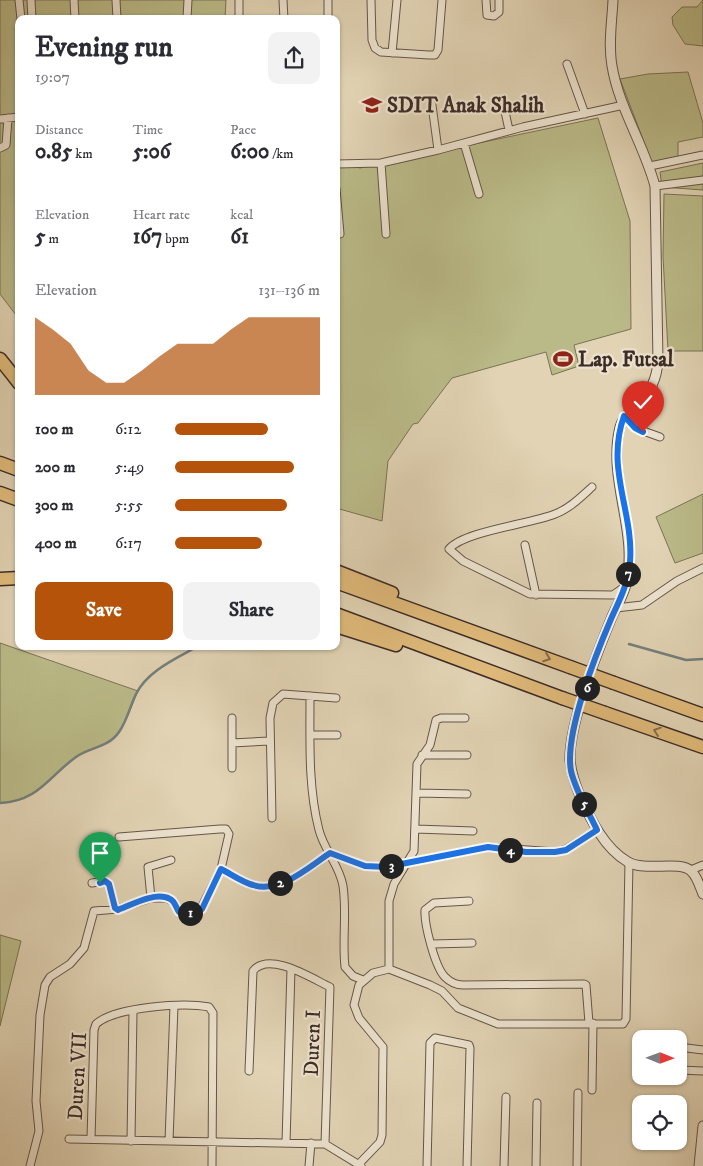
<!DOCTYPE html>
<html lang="en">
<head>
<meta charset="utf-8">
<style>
  :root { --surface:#fff; --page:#f2f2f3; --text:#2b2b33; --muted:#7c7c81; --accent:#b45309 }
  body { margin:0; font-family:"IM FELL DW Pica",serif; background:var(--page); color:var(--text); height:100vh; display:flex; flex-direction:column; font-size:19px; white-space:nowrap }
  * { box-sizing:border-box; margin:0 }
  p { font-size:16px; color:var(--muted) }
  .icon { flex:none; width:28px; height:28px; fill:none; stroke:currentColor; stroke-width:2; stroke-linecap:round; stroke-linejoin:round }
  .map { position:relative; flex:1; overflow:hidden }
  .drawer { position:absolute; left:15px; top:15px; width:325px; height:635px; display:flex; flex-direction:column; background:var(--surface); border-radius:10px; box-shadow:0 1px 4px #0004 }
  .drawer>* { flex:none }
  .needle { width:32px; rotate:91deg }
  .controls { position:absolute; left:632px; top:1030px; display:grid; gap:10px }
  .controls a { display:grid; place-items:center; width:55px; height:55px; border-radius:10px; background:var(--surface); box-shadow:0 1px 4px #0004; font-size:25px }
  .pin { position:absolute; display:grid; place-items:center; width:42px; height:42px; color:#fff; margin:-51px -21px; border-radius:50% 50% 50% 0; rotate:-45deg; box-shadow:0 0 5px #0007 }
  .pin .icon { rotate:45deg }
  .km { position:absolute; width:25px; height:25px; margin:-12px; border-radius:50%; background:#222; color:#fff; font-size:14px; line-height:25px; text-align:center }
  .round { display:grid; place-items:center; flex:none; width:52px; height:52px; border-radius:10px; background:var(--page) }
  .overview { display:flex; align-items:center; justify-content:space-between; height:85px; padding:0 20px }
  h1 { font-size:28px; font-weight:700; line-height:38px }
  .stats { display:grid; grid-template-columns:repeat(3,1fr); gap:8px; height:85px; padding:5px 20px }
  .stats div { display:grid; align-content:center }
  .stats b { font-size:21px; font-weight:700 }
  .stats small { font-size:14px; font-weight:400 }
  .stats p { font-size:14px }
  .chart { height:140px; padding:10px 20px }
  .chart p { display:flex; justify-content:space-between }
  .chart svg { width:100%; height:90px; margin-top:5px; fill:var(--accent); opacity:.7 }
  .action { display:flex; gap:10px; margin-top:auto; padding:10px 20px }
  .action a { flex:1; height:58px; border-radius:10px; background:var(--accent); color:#fff; font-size:20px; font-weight:700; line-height:58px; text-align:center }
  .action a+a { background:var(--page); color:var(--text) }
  ul { padding:0 20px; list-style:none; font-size:16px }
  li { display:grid; grid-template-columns:80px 60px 1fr; align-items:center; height:38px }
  li i { height:12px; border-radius:6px; background:var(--accent) }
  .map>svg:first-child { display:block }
  .green { fill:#baba88; stroke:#7b7358 }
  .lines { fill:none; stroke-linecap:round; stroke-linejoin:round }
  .stream { stroke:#737f7c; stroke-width:2.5 }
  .minor-casing { stroke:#65564a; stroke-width:9 }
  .tertiary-casing { stroke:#65564a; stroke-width:11 }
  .motorway-casing { stroke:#3c2c27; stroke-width:15 }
  .minor { stroke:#ece2ce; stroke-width:7 }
  .tertiary { stroke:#ece2ce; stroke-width:9 }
  .motorway { stroke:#e0ba7a; stroke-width:12 }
  .motorway-bridge-casing { stroke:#3c2c27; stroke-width:15; stroke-linecap:butt }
  .motorway-bridge { stroke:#e0ba7a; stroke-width:12 }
  .oneway { stroke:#866c4c }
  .route-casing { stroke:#fff; stroke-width:10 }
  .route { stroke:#1a73e8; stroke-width:6 }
  .labels { text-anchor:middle; stroke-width:4.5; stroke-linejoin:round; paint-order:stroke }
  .poi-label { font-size:21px; font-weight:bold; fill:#3c2c27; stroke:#ece2ce; text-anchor:start }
  .street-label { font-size:21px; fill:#3c2c27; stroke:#ece2ce }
</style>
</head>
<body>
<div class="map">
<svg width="703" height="1166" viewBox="0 0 703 1166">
  <rect width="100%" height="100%" fill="#e1d3b4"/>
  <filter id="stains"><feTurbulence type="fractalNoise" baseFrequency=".004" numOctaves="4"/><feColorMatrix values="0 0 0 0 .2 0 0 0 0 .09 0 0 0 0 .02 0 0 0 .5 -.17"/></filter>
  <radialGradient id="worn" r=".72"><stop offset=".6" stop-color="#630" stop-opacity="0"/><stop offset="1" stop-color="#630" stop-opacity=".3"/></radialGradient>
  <path class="green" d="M0,0H226L225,19H19V319L0,294Z
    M703,0V46L685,44L673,25L672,17L682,7H697Z
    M688,72L703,123V137L678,142V157L652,163L620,79L648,74Z
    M598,118L630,221L631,329L574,345L579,366L552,375L546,352L452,378L418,423L413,424L388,461L382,521L336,508V163L360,168Z
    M703,163V190L662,187L660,172Z
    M664,194L703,196V351H668L663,256Z
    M703,494V553L675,563L656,517Z
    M0,643L138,691C132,704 127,721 119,733C107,748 89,747 76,757C48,777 38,802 0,803Z
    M0,935L21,941L0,1026Z"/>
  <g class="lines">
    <path class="stream" d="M629,644L686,660L703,659
      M0,803C39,801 48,777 76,757C90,747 108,748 119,732C127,721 130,706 136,694C147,672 173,660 193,649"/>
    <defs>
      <path id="minor" d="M19,0L21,19
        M31,0L32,19
        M74,0L75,19
        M116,0L117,19
        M239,0V19
        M283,0L284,19
        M371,0L372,40L375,48L381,52L429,55H435L438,50L442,0
        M486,0L487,15L494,16L499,12V0
        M187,18L188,0
        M328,19V0
        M392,53L397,0
        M567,64L585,114
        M432,105L438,150
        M504,107L509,130
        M0,119L19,117
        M464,143L479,194
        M0,148L6,145L8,118
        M381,163L386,234
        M336,164L381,163L438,150L523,127L624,105
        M650,166L703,155
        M655,186L703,180
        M336,189L340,234
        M624,416L635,428L660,437
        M592,487C581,497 569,509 555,514C531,524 464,531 449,549L463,561L530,594L613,595L626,586
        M525,545L536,595
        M616,608L642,605L677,581L703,568
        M310,696C310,741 308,787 319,830C324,850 340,866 343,886C347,913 342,940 345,967L353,976L363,980
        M310,735H337
        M232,743L269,741
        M422,755H467
        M232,768V718
        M416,793L467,794
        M272,818L270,718L273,703L283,694L336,698
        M416,829L473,831
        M221,869C231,874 242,882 253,885C280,894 310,866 331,853L365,866L386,867L488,847L555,852L566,849L597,830
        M691,870L703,865
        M92,883L105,881L109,884L115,908
        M151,898L148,867L171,860
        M469,901L434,903L425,910C424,924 435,967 445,977C450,982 456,985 463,985L584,984L586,985L589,1023
        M432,944L472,943
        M389,969V901L394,884L414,851L417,764L430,745L436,720L441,718H465
        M679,1047L703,1050
        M679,1070L703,1071
        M249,1071L253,971C269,951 311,978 330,987L325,1144
        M592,1090L593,1023
        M69,1139L325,1144L361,1166
        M91,1139L94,1030L96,1024C115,1007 184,1002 209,1007L213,1013L212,1166
        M131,1141L133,1011
        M169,1141L174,1006
        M286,1143L291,969
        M30,1166L39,1131L36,1101L40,1015L45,985L50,977L70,964L84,948L94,911L118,909L151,898H167L174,902L179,912H199L221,869L229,834L226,829H220L119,837
        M309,1166L311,1143
        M357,1166L380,1142L382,1135L383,1047L359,1018L354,1005L359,985L373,973L389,969L430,985L442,991L458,1008L498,1024H623L626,1019L629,862
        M427,1166L430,1043L435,1038L469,1045L470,1048L467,1166
        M504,1166L506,1097
        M536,1166L537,1103
        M577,1166L578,1093"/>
      <path id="tertiary" d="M613,0C612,22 608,44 612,66C619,108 644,145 655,186L658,361C657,378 651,392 638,404C631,412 623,416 620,427C607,480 639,532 626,584C623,597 616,607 611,619C597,653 569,724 570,760C571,772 575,784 580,796C591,820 604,848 628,862C646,872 679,860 691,871C697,876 700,887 703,894
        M699,1166L703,1126"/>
      <path id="motorway" d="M0,359L19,383
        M0,463L19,470
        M0,493L19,500
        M336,571L392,593
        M0,579L19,578
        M336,582L570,667
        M336,614L562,698
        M336,626L396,645
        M614,683L703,715
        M605,713L703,747"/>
    </defs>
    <use href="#minor" class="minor-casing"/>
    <use href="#tertiary" class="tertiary-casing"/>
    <use href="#motorway" class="motorway-casing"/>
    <use href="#minor" class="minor"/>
    <use href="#tertiary" class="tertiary"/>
    <use href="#motorway" class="motorway"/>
    <defs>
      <path id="motorway-bridge" d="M570,667L614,683
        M562,698L605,713"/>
    </defs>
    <use href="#motorway-bridge" class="motorway-bridge-casing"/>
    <use href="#motorway-bridge" class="motorway-bridge"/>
  </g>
  <defs><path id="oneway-chevron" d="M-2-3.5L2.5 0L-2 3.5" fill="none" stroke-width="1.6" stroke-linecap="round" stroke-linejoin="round" transform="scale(1.25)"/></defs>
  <g class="oneway">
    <use href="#oneway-chevron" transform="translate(547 658) rotate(20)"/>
    <use href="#oneway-chevron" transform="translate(657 731) rotate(-161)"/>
  </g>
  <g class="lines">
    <defs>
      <path id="route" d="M100,883L105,881L109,884L115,908L118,910C131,905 156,891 170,899C175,901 176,908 179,912L196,914L202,909L221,869C231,874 242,882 253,885C280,894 310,866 330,853L365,866L386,867L488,847L526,852H555L566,850L597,830C588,811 576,792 571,771C564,734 596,654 611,619C620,599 628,584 630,562C634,512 605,469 624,416L635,428L643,432"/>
    </defs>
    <use href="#route" class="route-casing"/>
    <use href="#route" class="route"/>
  </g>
  <defs>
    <symbol id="school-bare" viewBox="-9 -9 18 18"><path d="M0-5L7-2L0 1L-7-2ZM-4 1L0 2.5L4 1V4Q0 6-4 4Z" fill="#8f2418" stroke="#ece2ce" stroke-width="2.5" paint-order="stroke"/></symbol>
    <symbol id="stadium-bare" viewBox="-9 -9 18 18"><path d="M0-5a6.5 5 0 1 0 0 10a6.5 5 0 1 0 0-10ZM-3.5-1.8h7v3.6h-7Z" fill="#8f2418" stroke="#ece2ce" stroke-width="2.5" paint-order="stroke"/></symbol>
  </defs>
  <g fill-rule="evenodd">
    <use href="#school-bare" x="358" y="91" width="28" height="28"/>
    <use href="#stadium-bare" x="549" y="345" width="28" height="28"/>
  </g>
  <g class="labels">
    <g class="poi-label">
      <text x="387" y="112">SDIT Anak Shalih</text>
      <text x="578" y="366">Lap. Futsal</text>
    </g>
    <g class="street-label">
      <text transform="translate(312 1043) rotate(-88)" y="7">Duren I</text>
      <text transform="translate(77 1076) rotate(-87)" y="7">Duren VII</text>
    </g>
  </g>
  <rect width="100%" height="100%" filter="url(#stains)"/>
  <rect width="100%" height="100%" fill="url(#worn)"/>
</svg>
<div class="controls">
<a><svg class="needle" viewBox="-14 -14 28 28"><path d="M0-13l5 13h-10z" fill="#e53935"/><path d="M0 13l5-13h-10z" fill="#7c7c81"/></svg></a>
<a><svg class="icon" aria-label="locate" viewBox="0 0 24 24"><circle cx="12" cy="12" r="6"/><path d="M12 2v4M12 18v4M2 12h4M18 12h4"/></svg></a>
</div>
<div class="pin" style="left:100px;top:883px;background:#1e9e55"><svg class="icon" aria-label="arrive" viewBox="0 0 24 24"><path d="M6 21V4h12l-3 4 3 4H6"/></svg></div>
<div class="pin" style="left:643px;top:432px;background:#d93025"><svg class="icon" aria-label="check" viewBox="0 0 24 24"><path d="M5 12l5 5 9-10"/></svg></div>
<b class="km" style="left:190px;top:913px">1</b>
<b class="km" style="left:280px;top:883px">2</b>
<b class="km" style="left:391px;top:866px">3</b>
<b class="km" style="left:510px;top:850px">4</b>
<b class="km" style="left:584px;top:804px">5</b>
<b class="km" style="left:587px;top:688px">6</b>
<b class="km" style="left:628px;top:574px">7</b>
<section class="drawer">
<div class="overview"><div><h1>Evening run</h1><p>19:07</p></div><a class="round"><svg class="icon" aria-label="share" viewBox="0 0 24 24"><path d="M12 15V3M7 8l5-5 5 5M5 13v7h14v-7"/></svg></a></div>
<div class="stats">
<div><p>Distance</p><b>0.85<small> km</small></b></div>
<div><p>Time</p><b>5:06</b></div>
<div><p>Pace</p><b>6:00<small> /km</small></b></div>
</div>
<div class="stats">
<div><p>Elevation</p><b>5<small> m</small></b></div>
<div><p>Heart rate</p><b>167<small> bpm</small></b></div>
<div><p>kcal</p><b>61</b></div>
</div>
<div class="chart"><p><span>Elevation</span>131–136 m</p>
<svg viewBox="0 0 160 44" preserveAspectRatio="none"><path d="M0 44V6L10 12L20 19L30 32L40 38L50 38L60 32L70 25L80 19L90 19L100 19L110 12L120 6L130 6L140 6L150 6L160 6V44z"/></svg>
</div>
<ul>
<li><b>100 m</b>6:12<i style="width:64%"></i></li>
<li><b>200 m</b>5:49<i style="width:82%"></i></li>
<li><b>300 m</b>5:55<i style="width:77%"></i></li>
<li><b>400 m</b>6:17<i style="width:60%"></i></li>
</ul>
<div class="action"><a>Save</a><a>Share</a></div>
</section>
</div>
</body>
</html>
